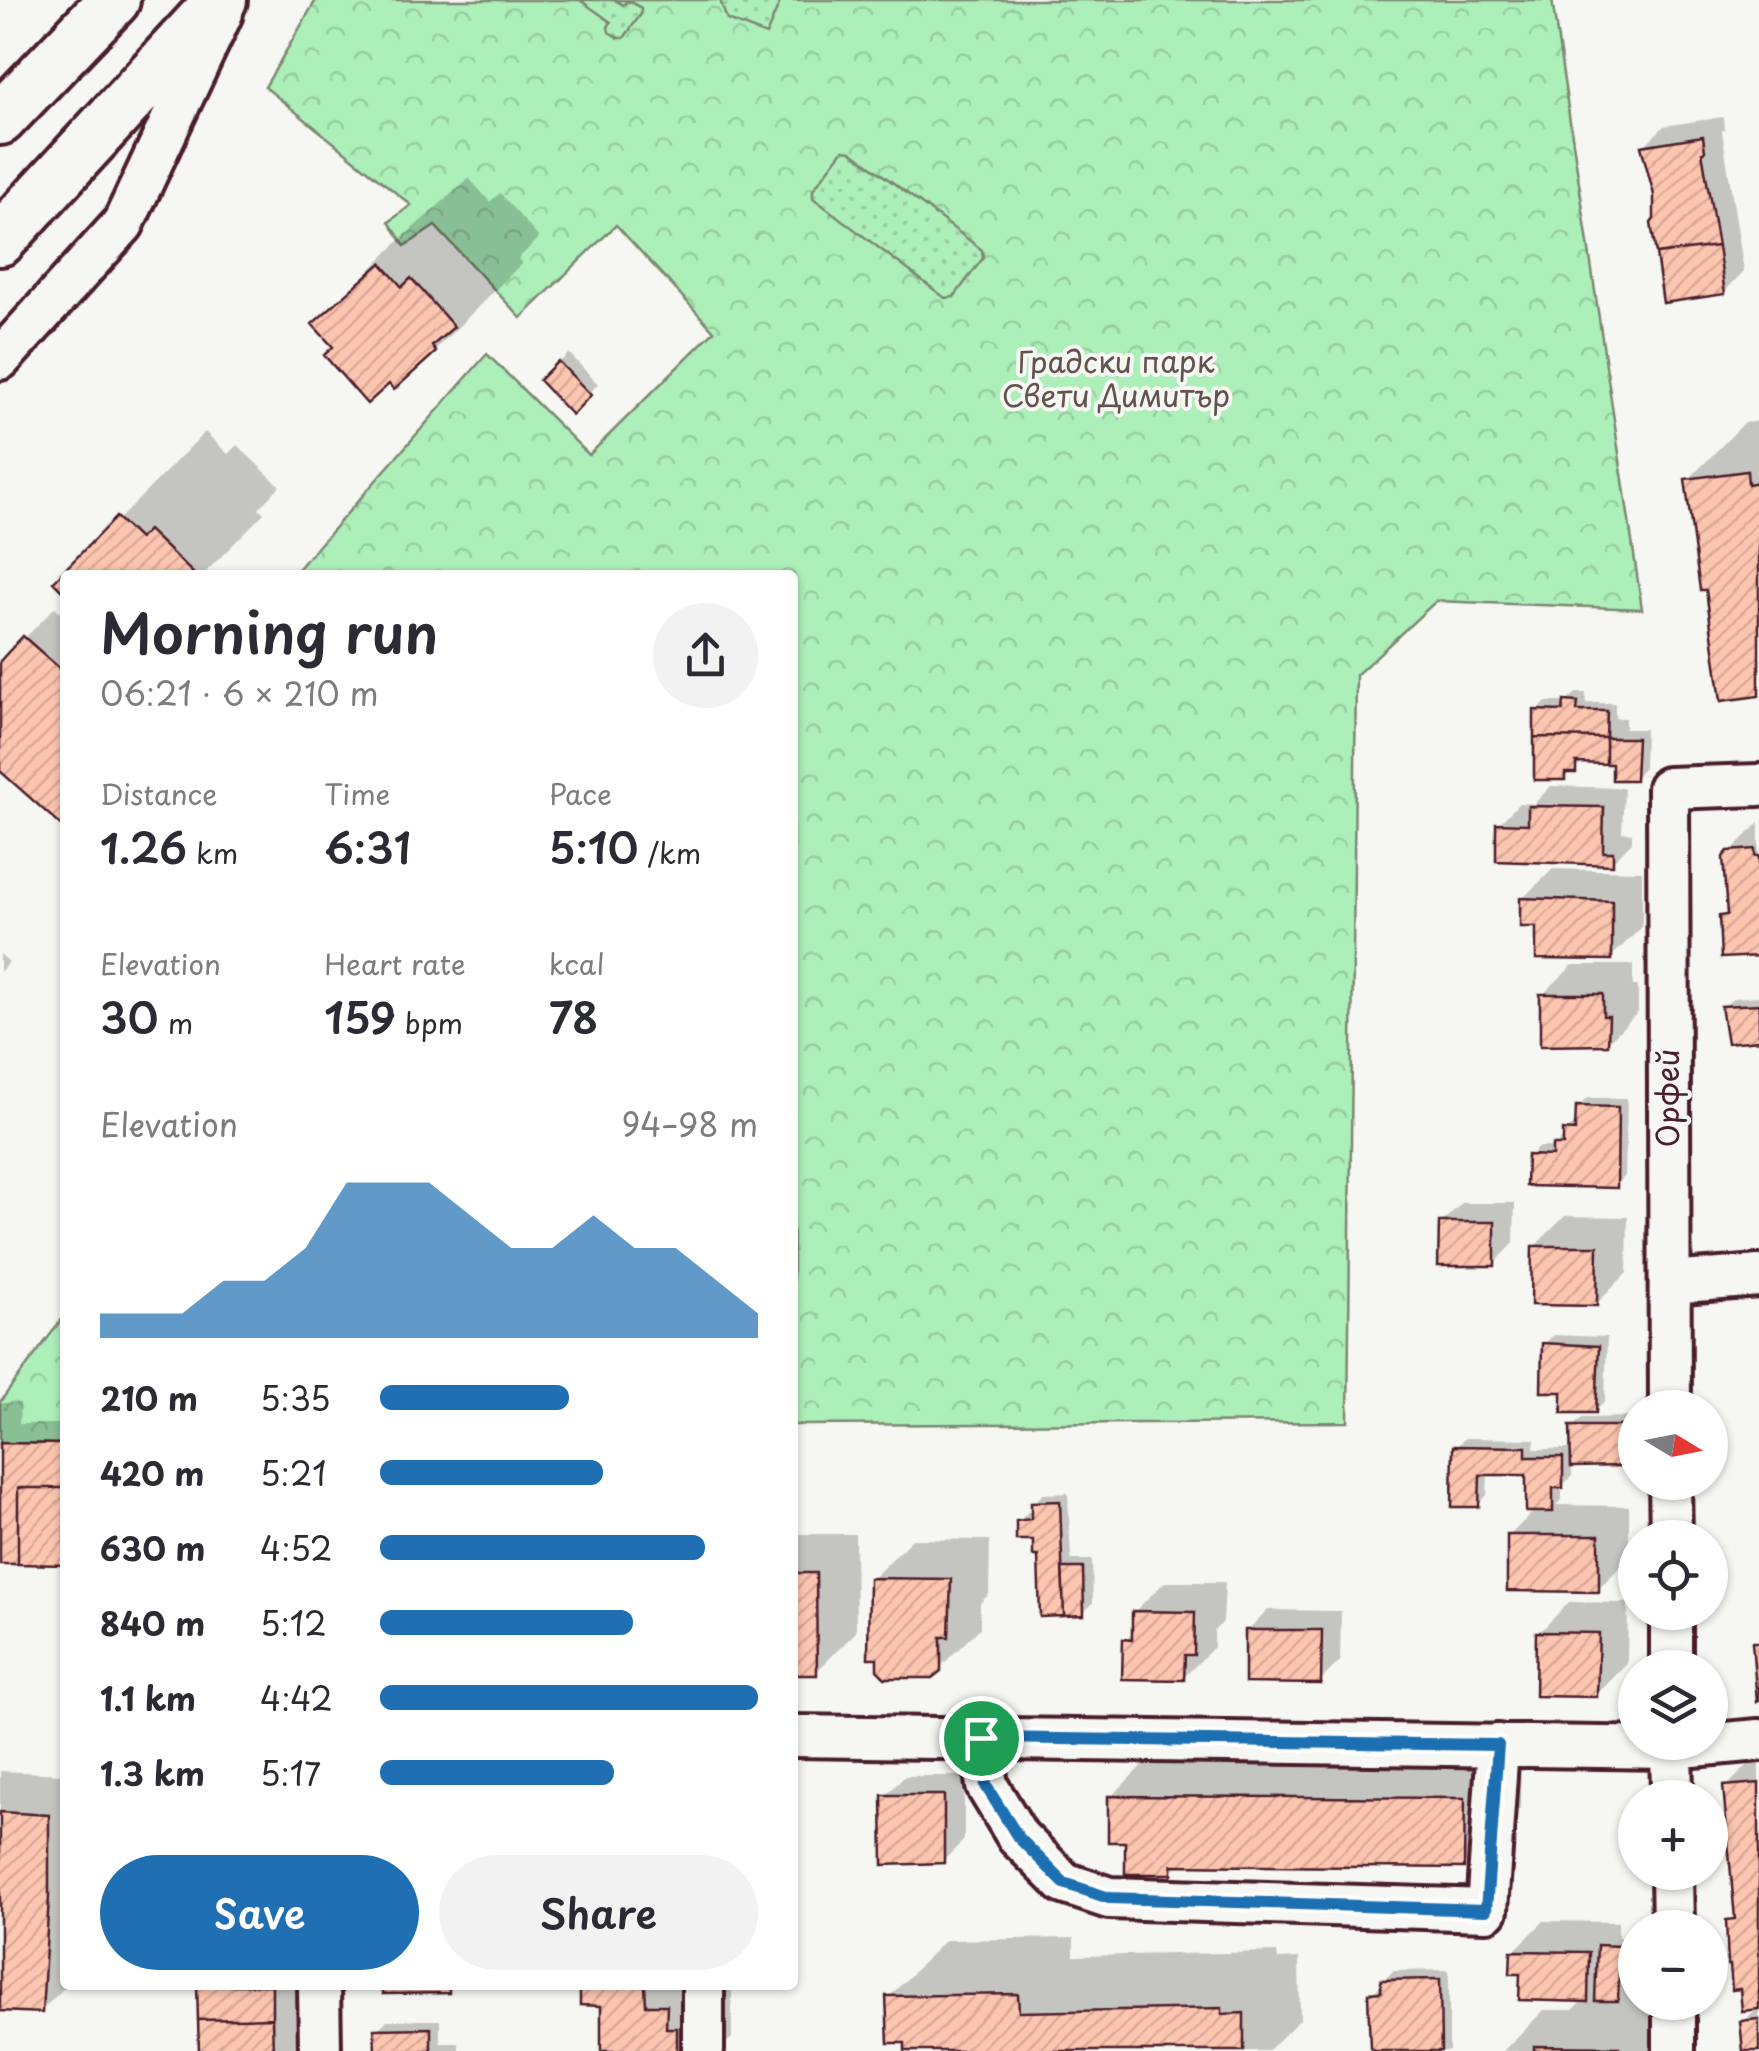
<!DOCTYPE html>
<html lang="en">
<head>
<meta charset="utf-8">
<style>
  :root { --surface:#fff; --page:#f2f2f3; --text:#2b2b33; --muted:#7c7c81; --accent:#1f6fb2 }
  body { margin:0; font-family:"Playpen Sans",sans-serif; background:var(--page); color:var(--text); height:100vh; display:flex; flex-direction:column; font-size:38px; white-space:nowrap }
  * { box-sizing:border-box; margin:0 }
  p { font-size:32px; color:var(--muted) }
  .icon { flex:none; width:55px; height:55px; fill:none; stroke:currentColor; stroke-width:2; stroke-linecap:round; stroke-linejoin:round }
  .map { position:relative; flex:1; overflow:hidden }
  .panel { position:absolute; left:60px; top:570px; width:738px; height:1420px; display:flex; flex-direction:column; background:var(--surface); border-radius:10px; box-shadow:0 2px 8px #0004 }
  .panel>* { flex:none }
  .needle { width:65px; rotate:100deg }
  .tools { position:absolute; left:1618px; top:1390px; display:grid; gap:20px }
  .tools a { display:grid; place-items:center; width:110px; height:110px; border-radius:50%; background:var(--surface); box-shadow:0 2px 8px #0004; font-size:50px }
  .pin { position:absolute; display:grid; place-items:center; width:85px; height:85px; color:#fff; margin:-42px; border:5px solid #fff; border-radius:50%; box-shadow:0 2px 10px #0007 }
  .round { display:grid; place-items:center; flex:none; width:105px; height:105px; border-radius:52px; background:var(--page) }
  .headline { display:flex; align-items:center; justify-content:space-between; height:170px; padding:0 40px }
  h1 { font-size:55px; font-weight:600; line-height:75px }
  .stats { display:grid; grid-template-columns:repeat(3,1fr); gap:15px; height:170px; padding:10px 40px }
  .stats div { display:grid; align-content:center }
  .stats b { font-size:42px; font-weight:600 }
  .stats small { font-size:28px; font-weight:400 }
  .stats p { font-size:28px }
  .chart { height:280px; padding:20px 40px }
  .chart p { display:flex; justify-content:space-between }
  .chart svg { width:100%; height:180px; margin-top:10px; fill:var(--accent); opacity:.7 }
  .action { display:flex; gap:20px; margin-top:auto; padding:20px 40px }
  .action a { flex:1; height:115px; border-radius:60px; background:var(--accent); color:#fff; font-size:40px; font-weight:600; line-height:115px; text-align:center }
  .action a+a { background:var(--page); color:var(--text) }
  ul { padding:0 40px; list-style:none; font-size:32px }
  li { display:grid; grid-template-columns:160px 120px 1fr; align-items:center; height:75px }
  li i { height:25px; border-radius:12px; background:var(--accent) }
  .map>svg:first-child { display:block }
  .forest { fill:url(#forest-crowns); stroke:#7b8772; stroke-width:2.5 }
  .garden { fill:url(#garden-dots); stroke:#7b8772; stroke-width:2.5 }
  .shadow { fill:#0003 }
  .building { fill:url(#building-hatch); stroke:#4a1f2b; stroke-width:2.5 }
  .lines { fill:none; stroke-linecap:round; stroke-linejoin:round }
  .minor-casing { stroke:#4a1f2b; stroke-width:48 }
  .major-casing { stroke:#4a1f2b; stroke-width:58 }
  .minor { stroke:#f6f6f2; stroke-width:40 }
  .major { stroke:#f6f6f2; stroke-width:50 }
  .route-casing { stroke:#fff; stroke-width:20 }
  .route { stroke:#1f6fb2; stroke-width:12 }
  .labels { text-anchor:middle; stroke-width:8; stroke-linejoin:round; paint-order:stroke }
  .park-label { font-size:30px; fill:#62534e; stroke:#f6f6f2 }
  .street-label { font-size:30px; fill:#4a1f2b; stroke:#f6f6f2 }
</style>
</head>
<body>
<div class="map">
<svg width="1759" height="2051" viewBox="0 0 1759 2051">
  <defs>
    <pattern id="forest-crowns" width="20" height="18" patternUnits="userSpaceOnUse" patternTransform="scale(2.5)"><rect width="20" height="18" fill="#acefb9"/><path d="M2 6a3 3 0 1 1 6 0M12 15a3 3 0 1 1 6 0" fill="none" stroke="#96cc9f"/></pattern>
    <pattern id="garden-dots" width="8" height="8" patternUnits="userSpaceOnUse" patternTransform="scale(2.5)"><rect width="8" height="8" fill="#acefb9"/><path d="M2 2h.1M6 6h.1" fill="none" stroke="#96cc9f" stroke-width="1.8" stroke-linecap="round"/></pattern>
    <pattern id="building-hatch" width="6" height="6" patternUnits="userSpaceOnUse" patternTransform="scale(2.5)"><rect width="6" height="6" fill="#fcc5af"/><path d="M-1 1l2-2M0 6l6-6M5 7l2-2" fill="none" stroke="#daa997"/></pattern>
  </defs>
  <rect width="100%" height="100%" fill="#f6f6f2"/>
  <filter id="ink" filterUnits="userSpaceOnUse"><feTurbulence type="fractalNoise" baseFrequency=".01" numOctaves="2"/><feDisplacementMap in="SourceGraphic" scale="20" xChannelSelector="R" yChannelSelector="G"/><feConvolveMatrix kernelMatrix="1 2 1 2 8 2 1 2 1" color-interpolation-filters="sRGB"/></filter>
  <g filter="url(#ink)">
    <path class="forest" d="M316,0H1552L1642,609L1436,601L1356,675L1348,1422L793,1425L792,575H293L487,354L589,455L714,331L616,225L521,318L435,226L405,246L389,222L411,205L265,87Z
      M65,1315V1444L0,1443V1402Z"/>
    <path class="garden" d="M580,0H615L623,5L626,2H631L641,8V14L624,38H619L609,32L608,27L611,22Z
      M720,0H781L766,35L727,20Z
      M843,150L851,151L982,250L983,258L954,297L945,298L813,198V190Z"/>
    <path class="shadow" d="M1723,117L1724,129L1722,131L1744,271L1724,292L1655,188L1643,147L1664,126Z
      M469,178L490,202L500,193L539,238L518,259L522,263L435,350L336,347L316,324L403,237Z
      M569,353L598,384L572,411L542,380Z
      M1759,421V693L1708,587L1688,480L1744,423Z
      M205,432L228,454L237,445L280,486L259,508L264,513L203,575H65V591L57,582Z
      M55,607L65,616V826L0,767V664Z
      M1576,693H1586V703H1615V718H1625V729H1645L1644,768L1634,778L1614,762L1585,761L1564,778L1537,711L1546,702H1566Z
      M1551,786L1624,788L1622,832L1632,833V842L1612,862L1499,824L1519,803L1534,804Z
      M1759,823V954L1722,917L1729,909L1725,857Z
      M1553,869L1642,871V927L1611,957L1539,924L1522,899Z
      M0,954L9,962L0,972Z
      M1573,965H1633V986H1638V1012L1607,1043L1542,995Z
      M1759,996V1038L1724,1007L1733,998Z
      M1588,1098H1627L1625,1176L1616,1185L1529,1156L1539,1147H1555L1575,1122L1578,1107Z
      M1462,1203H1515L1514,1243L1494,1264L1441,1223Z
      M1565,1216L1628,1217L1627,1273L1596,1304L1534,1247Z
      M1554,1335L1607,1337L1605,1401L1595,1410L1564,1389L1544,1344Z
      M0,1403H20L19,1424H65V1562L0,1561Z
      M1634,1417V1454L1624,1464H1572V1476L1562,1486V1500L1556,1505L1629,1506V1558L1598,1589L1509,1536L1535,1510L1528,1473L1488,1472L1487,1495L1478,1505L1456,1447L1465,1438L1535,1439L1534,1449H1573L1572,1427L1582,1418Z
      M1068,1493L1071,1560H1092L1093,1603L1083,1613L1040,1553L1035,1538L1018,1522L1028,1512H1034V1503L1043,1494Z
      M792,1534H855L856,1632L816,1672L792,1673Z
      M912,1539L990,1540L989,1594L980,1603V1628L931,1676L872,1579Z
      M1165,1582H1225L1223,1622L1214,1631V1647L1183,1678L1125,1641L1134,1631V1612Z
      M1569,1602L1628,1603L1627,1664L1596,1695L1539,1633Z
      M1268,1610L1341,1611L1340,1661L1320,1681L1248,1631Z
      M1167,1740L1521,1743L1520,1808L1463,1865L1180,1863L1171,1872L1128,1840L1111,1797Z
      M1759,1754V2051H1745L1743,2022L1758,2007L1729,1921L1737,1913L1726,1787Z
      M0,1771L65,1774V1985H67L41,2011L0,2009Z
      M905,1776H964V1840L943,1861L885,1796Z
      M1544,1921L1618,1922V1937L1628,1938L1627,1991H1635V2002H1675V2027L1651,2051H1503L1544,2010H1573L1584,1999L1522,1972L1513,1952Z
      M1074,1938V1956L1277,1952L1278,1959L1299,1958L1300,2019L1268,2051H908L907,2040L889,1997L945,1940Z
      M1449,1970V2051H1377L1371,1994L1383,1984V1981L1393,1971Z
      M199,1985H312L300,2051H201Z
      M583,1985H732V2038L722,2047V2051H604V2003Z
      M387,2020H440V2043H459V2051H390L377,2030Z"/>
    <path class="building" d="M1703,136L1705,151L1702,152L1718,246L1656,254L1651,223L1654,219V195L1641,146Z
      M1718,246L1725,294L1663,303L1656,254Z
      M381,263L402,287L411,278L454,327L432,346L436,352L394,390L389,384L367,404L324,355L333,347L312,324Z
      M558,361L591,395L572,415L539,380Z
      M1747,471L1748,484L1759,482V696L1721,701L1706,590H1700L1685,479Z
      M116,517L139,539L148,530L195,575H65V594L53,582Z
      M23,636L65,673V829L0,771V661Z
      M1564,701L1578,702L1577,711H1607L1606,738L1534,737V710L1563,711Z
      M1534,737L1606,738V764L1576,763V773H1565V780H1534Z
      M1606,738H1637L1635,780H1612V764H1606Z
      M1528,806L1604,807L1603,852H1613V865L1496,861V823L1528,824Z
      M1755,849V856H1759V956L1721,958L1719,916L1727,915L1723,857L1728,851Z
      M1520,898L1612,901V960L1536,959V927H1520Z
      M1540,994H1603V1016H1609L1608,1045L1540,1046Z
      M1759,1004V1040L1727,1043L1721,1006Z
      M1576,1106L1618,1107L1617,1188L1526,1186L1527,1155L1552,1156V1145H1563V1130L1575,1131Z
      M1439,1222H1495V1266H1438Z
      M1532,1246H1598L1597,1306L1531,1305Z
      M1542,1343L1599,1346L1596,1413H1562V1392H1541Z
      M1570,1426H1625V1466L1571,1467Z
      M0,1443L65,1444V1488H18V1564H0Z
      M1453,1446L1526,1447V1457H1563V1488H1553V1512H1526V1475H1480L1479,1507H1452Z
      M18,1488H65V1565L18,1564Z
      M1060,1501L1064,1616L1040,1617L1038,1556H1033V1540H1016V1521L1031,1519V1502Z
      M1507,1535H1599V1592L1507,1591Z
      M1062,1568H1083L1084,1615L1064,1616Z
      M792,1573H816L817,1675H792Z
      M869,1578L951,1579L949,1637H941V1671L932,1678H885L877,1670V1658H868Z
      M1132,1611L1195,1612L1194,1655H1185L1184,1680L1122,1679L1123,1639L1132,1640Z
      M1245,1630H1322L1321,1684L1245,1683Z
      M1536,1632L1599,1633L1597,1697L1535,1696Z
      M1752,1642H1759V1701L1757,1702Z
      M1759,1783V2009L1742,2011L1740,1989L1732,1990L1730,1965H1728L1726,1920L1735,1919L1723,1786Z
      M882,1795H944V1863L883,1865Z
      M1108,1796L1465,1798L1464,1868L1172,1865V1874H1125V1842H1108Z
      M0,1812L49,1815V1897L42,2013L0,2011Z
      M1597,1945L1620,1946L1618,2001H1595Z
      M1511,1951L1589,1952L1588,2002L1519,2000L1520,1974H1510Z
      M1440,1979L1441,2051H1374L1370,2048L1368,1993L1381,1992V1980Z
      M197,1985H272V2018L198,2020Z
      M383,1985H449V1993L383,1994Z
      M580,1985H645L646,2005H667L666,2028H677V2051H601V2006L580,2005Z
      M1018,1994L1019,2012L1222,2008V2014L1244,2013V2051H905V2043H888L886,1996Z
      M272,2018L273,2051H199L198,2020Z
      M1759,2019V2051H1743L1740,2021Z
      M431,2028V2051H375L374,2029Z
      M1534,2046L1619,2047V2051H1534Z"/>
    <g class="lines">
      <defs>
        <path id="minor" d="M0,359L123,224L222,13
          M1670,1283L1759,1276
          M1670,1408L1668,788L1759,785
          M1670,1482L1671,1538
          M1671,1612V1668
          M792,1736L1671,1748L1759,1740
          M981,1738L987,1786L1018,1837L1064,1883L1109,1898L1487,1910L1498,1745
          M1671,1742L1672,1798
          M1672,1872L1673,1928
          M319,1985L320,2051
          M1674,2002V2051
          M703,2051V1985"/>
        <path id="major" d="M0,119L114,0
          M0,240L221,0"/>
      </defs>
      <use href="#minor" class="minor-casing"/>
      <use href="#major" class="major-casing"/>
      <use href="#minor" class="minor"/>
      <use href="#major" class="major"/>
    </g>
  </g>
  <g class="lines" filter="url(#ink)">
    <defs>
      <path id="route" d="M981,1738L1498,1745L1486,1910L1109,1898L1064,1883L1018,1837L986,1786Z"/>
    </defs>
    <use href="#route" class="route-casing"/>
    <use href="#route" class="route"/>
  </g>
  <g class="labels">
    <g class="park-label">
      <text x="1116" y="373">Градски парк<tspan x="1116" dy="34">Свети Димитър</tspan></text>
    </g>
    <g class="street-label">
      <text transform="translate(1669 1098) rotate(-90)" y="10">Орфей</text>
    </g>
  </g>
</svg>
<div class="tools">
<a><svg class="needle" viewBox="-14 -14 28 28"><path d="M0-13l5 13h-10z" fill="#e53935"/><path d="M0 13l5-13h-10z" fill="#7c7c81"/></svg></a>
<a><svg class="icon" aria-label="locate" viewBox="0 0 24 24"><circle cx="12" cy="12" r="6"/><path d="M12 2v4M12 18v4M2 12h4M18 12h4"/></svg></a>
<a><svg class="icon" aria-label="layers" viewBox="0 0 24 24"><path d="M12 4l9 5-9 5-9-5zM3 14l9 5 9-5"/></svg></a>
<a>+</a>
<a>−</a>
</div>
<div class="pin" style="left:981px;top:1738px;background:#1e9e55"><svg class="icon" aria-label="arrive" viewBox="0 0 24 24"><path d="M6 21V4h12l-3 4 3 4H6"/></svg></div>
<section class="panel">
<div class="headline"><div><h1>Morning run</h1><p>06:21 · 6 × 210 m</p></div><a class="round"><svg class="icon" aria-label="share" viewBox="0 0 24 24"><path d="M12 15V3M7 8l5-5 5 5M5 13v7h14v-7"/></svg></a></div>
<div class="stats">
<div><p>Distance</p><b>1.26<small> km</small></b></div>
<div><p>Time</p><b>6:31</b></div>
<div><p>Pace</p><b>5:10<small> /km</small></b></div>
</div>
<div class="stats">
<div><p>Elevation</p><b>30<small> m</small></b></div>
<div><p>Heart rate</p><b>159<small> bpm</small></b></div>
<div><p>kcal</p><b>78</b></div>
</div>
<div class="chart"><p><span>Elevation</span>94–98 m</p>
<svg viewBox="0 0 160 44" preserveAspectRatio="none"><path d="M0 44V38L10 38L20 38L30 30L40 30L50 22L60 6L70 6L80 6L90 14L100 22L110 22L120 14L130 22L140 22L150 30L160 38V44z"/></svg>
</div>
<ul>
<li><b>210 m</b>5:35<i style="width:50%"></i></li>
<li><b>420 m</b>5:21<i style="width:59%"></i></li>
<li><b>630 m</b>4:52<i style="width:86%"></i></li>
<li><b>840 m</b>5:12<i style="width:67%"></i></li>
<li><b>1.1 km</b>4:42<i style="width:100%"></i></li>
<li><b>1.3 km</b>5:17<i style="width:62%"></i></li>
</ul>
<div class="action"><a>Save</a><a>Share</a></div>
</section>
</div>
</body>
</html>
